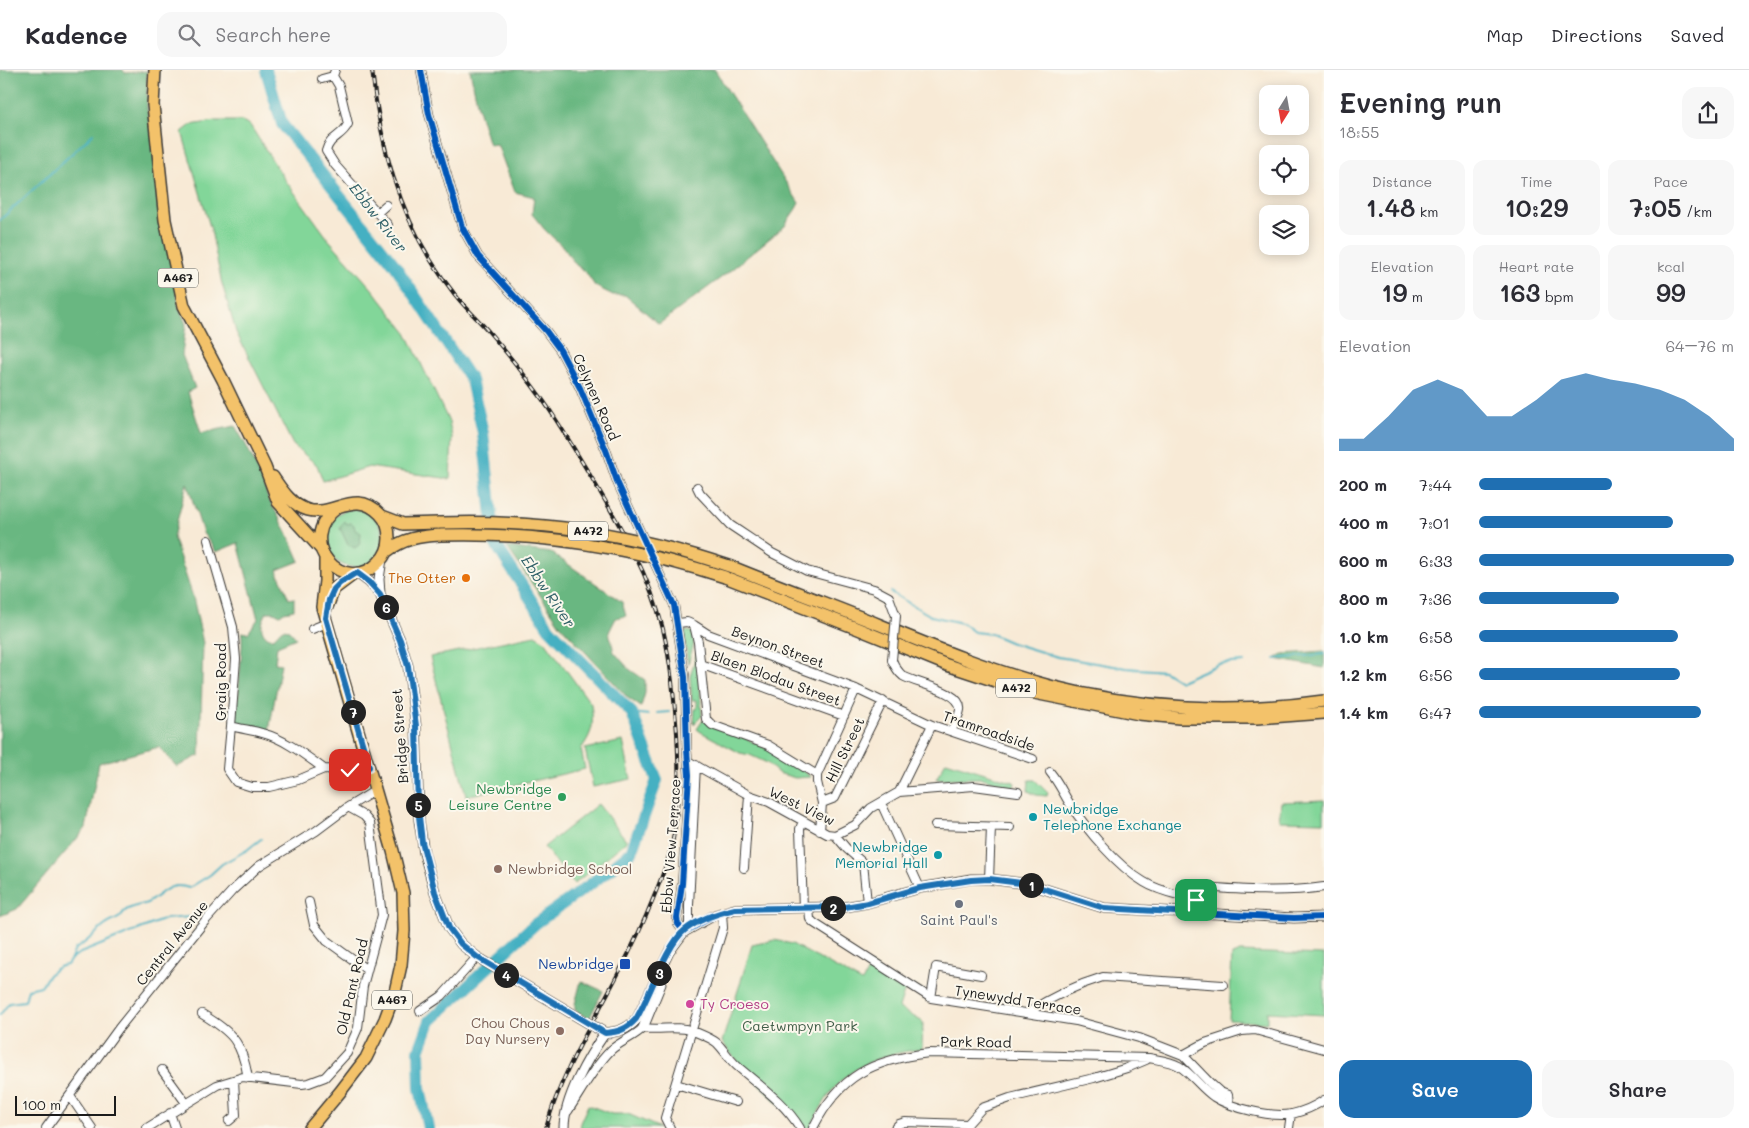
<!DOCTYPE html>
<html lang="en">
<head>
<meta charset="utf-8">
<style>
  :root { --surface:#fff; --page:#f7f7f7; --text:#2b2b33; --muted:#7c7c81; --line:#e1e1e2; --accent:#1f6fb2 }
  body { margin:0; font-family:Mali,sans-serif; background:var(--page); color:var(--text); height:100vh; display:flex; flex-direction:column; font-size:19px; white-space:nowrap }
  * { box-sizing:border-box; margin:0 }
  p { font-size:16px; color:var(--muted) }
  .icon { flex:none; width:28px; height:28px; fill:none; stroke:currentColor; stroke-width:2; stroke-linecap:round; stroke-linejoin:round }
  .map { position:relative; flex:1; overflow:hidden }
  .details { display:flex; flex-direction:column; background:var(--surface); width:425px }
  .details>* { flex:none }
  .needle { width:32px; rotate:191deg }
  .buttons { position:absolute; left:1259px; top:15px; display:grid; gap:10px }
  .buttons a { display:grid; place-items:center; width:50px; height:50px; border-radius:10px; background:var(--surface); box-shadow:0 2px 12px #0003; font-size:25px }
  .scale { position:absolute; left:15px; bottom:12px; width:101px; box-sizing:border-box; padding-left:5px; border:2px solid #1c1c1c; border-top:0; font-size:14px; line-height:18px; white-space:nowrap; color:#1c1c1c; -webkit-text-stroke:4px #fbf7ec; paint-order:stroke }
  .pin { position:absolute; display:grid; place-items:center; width:42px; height:42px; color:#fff; margin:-21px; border-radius:10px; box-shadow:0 2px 8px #0006 }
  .km { position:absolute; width:25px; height:25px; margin:-12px; border-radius:50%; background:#222; color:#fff; font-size:14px; line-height:25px; text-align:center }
  .round { display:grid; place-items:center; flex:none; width:52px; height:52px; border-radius:15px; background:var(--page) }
  .overview { display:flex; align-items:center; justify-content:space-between; height:85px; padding:0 15px }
  h1 { font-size:28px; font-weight:600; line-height:38px }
  .figures { display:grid; grid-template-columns:repeat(3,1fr); gap:8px; height:85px; padding:5px 15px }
  .figures div { display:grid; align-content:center; border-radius:12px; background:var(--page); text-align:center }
  .figures b { font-size:25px; font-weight:600 }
  .figures small { font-size:14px; font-weight:400 }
  .figures p { font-size:14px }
  .chart { height:140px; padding:10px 15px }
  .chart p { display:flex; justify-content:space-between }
  .chart svg { width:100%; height:90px; margin-top:5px; fill:var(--accent); opacity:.7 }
  .button { display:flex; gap:10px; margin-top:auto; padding:10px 15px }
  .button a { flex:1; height:58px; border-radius:15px; background:var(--accent); color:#fff; font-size:20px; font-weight:600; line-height:58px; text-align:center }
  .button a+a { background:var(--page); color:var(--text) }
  ul { padding:0 15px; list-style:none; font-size:16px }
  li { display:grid; grid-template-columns:80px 60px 1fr; align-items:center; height:38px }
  li i { height:12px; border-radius:6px; background:var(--accent) }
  header { display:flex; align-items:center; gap:30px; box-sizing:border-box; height:70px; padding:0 25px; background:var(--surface); border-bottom:1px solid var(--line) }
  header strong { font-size:24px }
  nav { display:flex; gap:28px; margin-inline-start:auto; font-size:18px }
  .search { width:350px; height:45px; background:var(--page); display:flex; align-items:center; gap:12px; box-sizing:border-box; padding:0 18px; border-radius:15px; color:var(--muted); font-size:19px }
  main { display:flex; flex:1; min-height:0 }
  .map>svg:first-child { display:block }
  .green { fill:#82d699; stroke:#4f795a }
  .forest { fill:#69b781; stroke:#426a4e }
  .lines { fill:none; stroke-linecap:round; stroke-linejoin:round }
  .stream { stroke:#44b0c2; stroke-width:2 }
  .river { stroke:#44b0c2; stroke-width:12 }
  .minor-casing { stroke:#3d3b38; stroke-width:10 }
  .tertiary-casing { stroke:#3d3b38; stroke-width:11 }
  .primary-casing { stroke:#3d3b38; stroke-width:14 }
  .minor { stroke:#fff; stroke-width:8 }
  .tertiary { stroke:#fff; stroke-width:9 }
  .primary { stroke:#f3c26a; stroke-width:11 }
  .rail-casing { stroke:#1c1c1c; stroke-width:4 }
  .rail { stroke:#fbf7ec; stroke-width:2; stroke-dasharray:5.5; stroke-linecap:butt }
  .minor-bridge-casing { stroke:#3d3b38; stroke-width:10; stroke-linecap:butt }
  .primary-bridge-casing { stroke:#3d3b38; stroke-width:14; stroke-linecap:butt }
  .minor-bridge { stroke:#fff; stroke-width:8 }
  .primary-bridge { stroke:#f3c26a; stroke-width:11 }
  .cycleway-casing { stroke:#fbf7ec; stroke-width:9 }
  .cycleway { stroke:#0057b8; stroke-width:6 }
  .route-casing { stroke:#fff; stroke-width:10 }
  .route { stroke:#1f6fb2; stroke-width:6 }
  .food-dot { fill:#e8710a; stroke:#fbf7ec; stroke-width:2 }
  .leisure-dot { fill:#2e9e5b; stroke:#fbf7ec; stroke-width:2 }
  .culture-dot { fill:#0f9aa8; stroke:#fbf7ec; stroke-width:2 }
  .education-dot { fill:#8d6e63; stroke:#fbf7ec; stroke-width:2 }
  .worship-dot { fill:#6b7280; stroke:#fbf7ec; stroke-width:2 }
  .transit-dot { fill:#1a4fb4; stroke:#fbf7ec; stroke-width:2 }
  .hotel-dot { fill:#d1479c; stroke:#fbf7ec; stroke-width:2 }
  .labels { text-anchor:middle; stroke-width:4; stroke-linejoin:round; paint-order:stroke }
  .shield { fill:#fbf7ec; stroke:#5f5e5a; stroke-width:1 }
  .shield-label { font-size:12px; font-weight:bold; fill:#1c1c1c }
  .street-label { font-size:14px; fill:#1c1c1c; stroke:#fbf7ec }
  .food-label { font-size:14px; fill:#c56008; stroke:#fbf7ec; text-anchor:end }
  .leisure-label { font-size:14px; fill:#27864d; stroke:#fbf7ec; text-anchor:end }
  .culture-label { font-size:14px; fill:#0d838f; stroke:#fbf7ec; text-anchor:start }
  .education-label { font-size:14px; fill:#785e54; stroke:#fbf7ec; text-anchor:start }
  .worship-label { font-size:14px; fill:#5b616d; stroke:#fbf7ec }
  .transit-label { font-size:14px; fill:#164399; stroke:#fbf7ec; text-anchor:end }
  .hotel-label { font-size:14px; fill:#b23c85; stroke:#fbf7ec; text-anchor:start }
  .park-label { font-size:14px; fill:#405d48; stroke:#fbf7ec }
  .water-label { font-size:15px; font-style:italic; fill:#2e5f67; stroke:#fbf7ec }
</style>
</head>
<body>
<header>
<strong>Kadence</strong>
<div class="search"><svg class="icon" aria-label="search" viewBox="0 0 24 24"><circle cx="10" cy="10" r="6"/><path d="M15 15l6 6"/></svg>Search here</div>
<nav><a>Map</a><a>Directions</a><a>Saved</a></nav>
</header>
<main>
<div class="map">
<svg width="1324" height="1058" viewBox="0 0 1324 1058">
  <rect width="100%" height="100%" fill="#fbf7ec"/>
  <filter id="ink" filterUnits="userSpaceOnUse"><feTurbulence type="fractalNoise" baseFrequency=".02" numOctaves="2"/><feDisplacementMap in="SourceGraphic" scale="10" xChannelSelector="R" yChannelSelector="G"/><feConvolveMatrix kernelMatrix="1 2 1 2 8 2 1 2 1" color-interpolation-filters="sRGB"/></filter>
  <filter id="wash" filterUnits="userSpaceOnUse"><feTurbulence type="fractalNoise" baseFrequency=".0096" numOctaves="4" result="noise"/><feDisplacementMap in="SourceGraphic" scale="20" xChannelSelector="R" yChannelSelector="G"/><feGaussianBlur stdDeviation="1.12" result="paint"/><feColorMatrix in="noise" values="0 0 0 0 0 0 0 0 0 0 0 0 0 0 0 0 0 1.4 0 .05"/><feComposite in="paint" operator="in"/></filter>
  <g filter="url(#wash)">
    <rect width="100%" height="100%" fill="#f8ead6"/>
    <path class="green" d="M215,51H242L250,55L283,107L329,170L373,220L406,262L449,352L452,367L450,409L369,397L323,411L317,395L293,375L236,262L221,210L211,160L182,62L191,55Z
      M325 468a29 29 0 1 1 58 0a29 29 0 1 1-58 0Z
      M686,561L692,562L694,574L688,594L684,563Z
      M535,565L545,571L591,634C594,655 593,662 581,679L585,699L466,726L430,587Z
      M697,582L702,646L694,654L695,639H697V630H692L690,606Z
      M703,650C741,666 778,681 811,707L795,708L778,703L767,693L750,685L740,683L701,662L697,659Z
      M623,671L631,709L593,717L585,679Z
      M946,691L1014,712L1015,714L1013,718L983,708L936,709Z
      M1029,710H1035L1048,723L1047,726L1036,725L1028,721Z
      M1324,730V752L1279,751L1281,732Z
      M598,734L627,771L574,814L544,777Z
      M775,870L792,874L862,912L871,895L905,919L899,938L923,952L922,979C889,983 853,993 832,1021C823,1033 816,1046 810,1058H802L739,994L722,972L752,875Z
      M1240,882L1324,885V945L1267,942V953L1229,950L1232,885Z
      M588,1035L612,1044H628L660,1058H581L580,1053Z"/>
    <path class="forest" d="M0,0H123L125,3L147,1V39L158,94L179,237L186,254L182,285L195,318L188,322L201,363L235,356L246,375L263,411L268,428L286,460L300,491L277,500L289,529L294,528V540L284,542L280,545L274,542H267C265,546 263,550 262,554C260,559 266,570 273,568C276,567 279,561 283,559L289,560L296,568L277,576L275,593L281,594L269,661L236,653L242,577V562L248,563L258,549L238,473L216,482L203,463L187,413L173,467L193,527L203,573L200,685L177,697L159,677L99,693L86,758L17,839L0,846Z
      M470,0H715L799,133C795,142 789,147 785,156L726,204L659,254L625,225H613L595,216L585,201L576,195L564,178L545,160L532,144L534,127L515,122L497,74L489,75L479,42Z
      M345,451L347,454L351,453L354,455L355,460L361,463L360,474L355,478L348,475L340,458L343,453Z
      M507,477L552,483L622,532L626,546L616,548L609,562L614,582L629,599L645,610V623L641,637L628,628L561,556Z
      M1324,581V598L1275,589L1283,584Z
      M581,911L603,921L589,949L575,940V934Z"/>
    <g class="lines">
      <path class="stream" d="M0,150L93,64
        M890,522L931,546L962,553L974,562L991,564L1012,573L1058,587L1126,598L1164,601L1180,611L1219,594L1244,592
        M1275,589L1324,584
        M632,643L649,645
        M657,643L669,642
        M71,889L78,884L165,849L191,847
        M0,945L9,933L25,931L28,919L41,916C48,906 54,896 67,895L71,889L75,879C86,873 93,865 103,857C108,853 114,851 120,847C122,845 123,842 125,841C131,836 140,836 147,833C163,824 168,811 189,818L210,805L222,794L247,780L261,769"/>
      <path class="river" d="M266,0L282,54L394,194L471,310L483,363L495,473L549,558L632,643L657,710L631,782L592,813L535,854L430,951L419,981L420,1018L428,1058"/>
    </g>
  </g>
  <g filter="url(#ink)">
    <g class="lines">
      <defs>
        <path id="minor" d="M335,0L333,6L339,16L348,54C342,67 330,66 326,81L335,95L388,155
          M421,0L429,44L462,157L478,186L546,261L560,280L580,318L606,380L618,414L674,535L685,607L687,680L689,705L682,814L677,848L678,854L684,862
          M322,9L333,6
          M377,143L386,135
          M697,417L700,423L730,455L772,483L807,501L874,519L889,527L896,546
          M208,470L233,557L236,589L231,656C241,659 252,660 262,663C285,669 305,685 324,699
          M678,553L687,552L694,555L698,572L706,649L712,655L768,675L817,705V712L822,733L820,761
          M694,555L708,564L856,619L932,655L1033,689
          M312,559L327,553
          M892,590C895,597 898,602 903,606C916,614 963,621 960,640C959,647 954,655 951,661
          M700,594L844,646
          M231,656L227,699L236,712L252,717H269L298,710L324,699L350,700L369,697
          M688,691L749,725L769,732L827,764L835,765L847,779L863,793L867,833
          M1050,702C1059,713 1063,723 1070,734C1087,760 1117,796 1144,812C1163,824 1186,825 1206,834L1209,844
          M817,705L856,619
          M899,722L932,655
          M822,733L835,728L883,631
          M881,733L920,818
          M803,751L800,759L803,838
          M935,755L1010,757
          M835,765L855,755L871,738L899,722L974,716L1018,722
          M744,798L749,725
          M989,809L991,757
          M1201,817C1242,820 1283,823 1324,817
          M309,832L314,855L327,871L367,900
          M809,838L810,849L814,853L931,928L1076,951L1139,968L1183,985L1210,1013L1220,1022L1228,1025L1229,1033
          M689,858V835L696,695
          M931,928L936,897L981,905
          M420,941L442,926L477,887
          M1027,943C1050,928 1076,915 1103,907L1223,915
          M202,944C232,962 242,972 248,1008
          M1183,985L1205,973L1242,961L1255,960L1324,979
          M162,1000L186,1033
          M676,1014L736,1032
          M70,1026L92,1058
          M568,1041C581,1021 594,997 611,980C621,971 634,967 643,958C660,961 677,955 693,961C700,964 711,968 717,973C724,980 729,989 737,996C760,1016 784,1032 800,1058
          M170,1043L175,1058
          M229,1051L236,1045L234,1010
          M46,1058L119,958L205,851L233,820L259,796L316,761L348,737
          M147,1058L217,1015L243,1007L302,1014L309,1013L325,1007L347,983L358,958L363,916L382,845L370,753L364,746L348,737L376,720
          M670,1058L665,1048L723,858L722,842
          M813,1058C840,1005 872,990 929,983L1149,988C1159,990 1170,991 1179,996C1192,1004 1201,1018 1214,1027C1231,1038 1273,1048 1292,1044C1304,1041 1314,1037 1324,1030
          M895,1058L899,1054L905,1052L967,1054
          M964,1058L982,1038L1010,1028L1094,1008L1127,998L1146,990
          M1289,1058L1291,1044"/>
        <path id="tertiary" d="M357,503L369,512L380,524L400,570L408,596L416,656L419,750L424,783L435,822L449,858L461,874L477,887L605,963
          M380,524L379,509L382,489
          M643,958L661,914L658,905
          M605,963C619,962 627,959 637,949L669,882L684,862L715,845L735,839L845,837L867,833L920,818L971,809H989L1029,814L1104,838L1294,848L1324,847
          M564,1058C564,1029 588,987 605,963"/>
        <path id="primary" d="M155,0L153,35L165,150L184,236L223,310L265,397L278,432L321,479
          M273,407C282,420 291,435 308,440C334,447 355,418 380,444C386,450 389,459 389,468C389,477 385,486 379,492C345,528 291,472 338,437
          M382,446L403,454L439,453
          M386,482C404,468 420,466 441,465
          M732,497C781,517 831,535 880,555C936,578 992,601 1050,616C1138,639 1234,644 1324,631
          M725,507L856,558L947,595L1029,622L1139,644L1179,648H1257L1324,643
          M327,537L334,519L354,504
          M310,1058L340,1022L366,988L385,949L395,922L401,895L404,861L403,823L393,781L322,537L325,511V487"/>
      </defs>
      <use href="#minor" class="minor-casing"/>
      <use href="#tertiary" class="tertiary-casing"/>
      <use href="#primary" class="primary-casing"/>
      <use href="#minor" class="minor"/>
      <use href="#tertiary" class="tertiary"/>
      <use href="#primary" class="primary"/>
      <defs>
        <path id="rail" d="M372,0C380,78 401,155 450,218C461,234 476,247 489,262C507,283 524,304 540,326C558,351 574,379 590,405C619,454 649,503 663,559C671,593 674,628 677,663C679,696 680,730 674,763C671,784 663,804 655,824C644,852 632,878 618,904C592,954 561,1003 546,1058"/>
      </defs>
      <use href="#rail" class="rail-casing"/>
      <use href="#rail" class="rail"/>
      <defs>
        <path id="minor-bridge" d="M892,590L896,546"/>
        <path id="primary-bridge" d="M439,453C542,449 635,464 732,497
          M441,465C538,462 632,477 725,507"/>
      </defs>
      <use href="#minor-bridge" class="minor-bridge-casing"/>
      <use href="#primary-bridge" class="primary-bridge-casing"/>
      <use href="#minor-bridge" class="minor-bridge"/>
      <use href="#primary-bridge" class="primary-bridge"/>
      <defs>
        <path id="cycleway" d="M421,0L429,44L462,157L478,186L546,261L560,280L580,318L606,380L618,414L674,535L685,607L687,680L689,705L682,814L677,848L678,854L684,862
          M357,503L369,512L380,524L400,570L408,596L416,656L419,750L424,783L435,822L449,858L461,874L477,887L605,963C619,962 627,959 637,949L669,882L684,862L715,845L735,839L845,837L867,833L920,818L971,809H989L1029,814L1104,838L1294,848L1324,847"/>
      </defs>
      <use href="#cycleway" class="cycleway-casing"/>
      <use href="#cycleway" class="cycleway"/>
    </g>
  </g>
  <g class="lines" filter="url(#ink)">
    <defs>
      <path id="route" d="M350,700L369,697L326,548L329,530L334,519L340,513L354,504L357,503L369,512L380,524L400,570L408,596L416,656L418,738L422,772L435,822L449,858L461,874L477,887L605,963C619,962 627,959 636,949C650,926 666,875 685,860C699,849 718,843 735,839L845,837L868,833L920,818L971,810L989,809L1029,814L1104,838L1209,844L1206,834L1196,830"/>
    </defs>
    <use href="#route" class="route-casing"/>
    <use href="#route" class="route"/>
  </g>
  <circle class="food-dot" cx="466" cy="508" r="5"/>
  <circle class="leisure-dot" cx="562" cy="727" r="5"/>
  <g class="culture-dot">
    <circle cx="1033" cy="747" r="5"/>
    <circle cx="938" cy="785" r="5"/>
  </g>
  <g class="education-dot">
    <circle cx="498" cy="799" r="5"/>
    <circle cx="560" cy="961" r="5"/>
  </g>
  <circle class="worship-dot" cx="959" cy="834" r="5"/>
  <rect class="transit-dot" x="619" y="888" width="12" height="12" rx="2.5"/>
  <circle class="hotel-dot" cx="690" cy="934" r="5"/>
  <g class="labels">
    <g class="shield">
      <rect x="158" y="198.5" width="40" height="19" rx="4"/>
      <rect x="568" y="451.5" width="40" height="19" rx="4"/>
      <rect x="996" y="608.5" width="40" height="19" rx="4"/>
      <rect x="372" y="920.5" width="40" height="19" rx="4"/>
    </g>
    <g class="shield-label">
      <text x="178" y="212">A467</text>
      <text x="588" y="465">A472</text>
      <text x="1016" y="622">A472</text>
      <text x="392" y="934">A467</text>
    </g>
    <g class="street-label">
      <text transform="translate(596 327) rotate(66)" y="5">Celynen Road</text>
      <text transform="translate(778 577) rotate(20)" y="5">Beynon Street</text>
      <text transform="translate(776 608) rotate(20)" y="5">Blaen Blodau Street</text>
      <text transform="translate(221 612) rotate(-90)" y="5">Graig Road</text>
      <text transform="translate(989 661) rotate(19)" y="5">Tramroadside</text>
      <text transform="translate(400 666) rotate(-94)" y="5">Bridge Street</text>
      <text transform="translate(845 680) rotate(-64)" y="5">Hill Street</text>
      <text transform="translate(802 736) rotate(26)" y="5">West View</text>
      <text transform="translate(671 776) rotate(-86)" y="5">Ebbw View Terrace</text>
      <text transform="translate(172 873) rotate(-51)" y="5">Central Avenue</text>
      <text transform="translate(352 917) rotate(-77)" y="5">Old Pant Road</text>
      <text transform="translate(1018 930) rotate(9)" y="5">Tynewydd Terrace</text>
      <text transform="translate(976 972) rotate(1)" y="5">Park Road</text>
    </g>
    <g class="food-label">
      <text x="456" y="513">The Otter</text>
    </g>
    <g class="leisure-label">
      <text x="552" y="724">Newbridge<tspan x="552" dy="16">Leisure Centre</tspan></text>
    </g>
    <g class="culture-label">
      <text x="1043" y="744">Newbridge<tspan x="1043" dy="16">Telephone Exchange</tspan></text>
      <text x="928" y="782" text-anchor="end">Newbridge<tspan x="928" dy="16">Memorial Hall</tspan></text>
    </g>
    <g class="education-label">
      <text x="508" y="804">Newbridge School</text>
      <text x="550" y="958" text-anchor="end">Chou Chous<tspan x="550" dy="16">Day Nursery</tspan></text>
    </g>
    <g class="worship-label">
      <text x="959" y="855">Saint Paul's</text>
    </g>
    <g class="transit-label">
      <text x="614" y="899">Newbridge</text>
    </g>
    <g class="hotel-label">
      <text x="700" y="939">Ty Croeso</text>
    </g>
    <g class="park-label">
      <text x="800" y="961">Caetwmpyn Park</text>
    </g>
    <g class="water-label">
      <text transform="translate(378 148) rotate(52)" y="5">Ebbw River</text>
      <text transform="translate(548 522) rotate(56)" y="5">Ebbw River</text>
    </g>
  </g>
</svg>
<div class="buttons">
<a><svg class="needle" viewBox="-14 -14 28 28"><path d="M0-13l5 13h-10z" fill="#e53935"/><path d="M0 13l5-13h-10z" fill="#7c7c81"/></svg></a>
<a><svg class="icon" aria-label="locate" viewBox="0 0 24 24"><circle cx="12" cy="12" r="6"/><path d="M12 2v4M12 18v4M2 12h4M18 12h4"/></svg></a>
<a><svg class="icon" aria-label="layers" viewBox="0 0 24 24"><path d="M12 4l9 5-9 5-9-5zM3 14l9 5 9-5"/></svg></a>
</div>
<div class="scale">100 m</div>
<div class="pin" style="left:1196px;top:830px;background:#1e9e55"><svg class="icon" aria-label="arrive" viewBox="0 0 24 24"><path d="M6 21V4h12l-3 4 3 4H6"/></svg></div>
<div class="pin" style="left:350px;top:700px;background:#d93025"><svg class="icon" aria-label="check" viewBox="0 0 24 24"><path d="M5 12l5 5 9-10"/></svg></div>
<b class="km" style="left:1031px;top:815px">1</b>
<b class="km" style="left:833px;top:838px">2</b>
<b class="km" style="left:659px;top:903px">3</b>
<b class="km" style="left:506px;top:905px">4</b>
<b class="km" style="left:418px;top:735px">5</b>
<b class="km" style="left:386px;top:537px">6</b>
<b class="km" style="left:353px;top:642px">7</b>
</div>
<section class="details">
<div class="overview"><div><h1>Evening run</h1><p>18:55</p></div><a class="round"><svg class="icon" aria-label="share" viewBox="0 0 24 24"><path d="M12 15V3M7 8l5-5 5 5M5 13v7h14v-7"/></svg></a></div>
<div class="figures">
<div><p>Distance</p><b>1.48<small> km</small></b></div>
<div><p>Time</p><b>10:29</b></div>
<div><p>Pace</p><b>7:05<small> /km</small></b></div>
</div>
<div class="figures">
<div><p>Elevation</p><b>19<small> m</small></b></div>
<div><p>Heart rate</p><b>163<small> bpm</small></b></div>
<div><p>kcal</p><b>99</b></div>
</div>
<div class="chart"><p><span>Elevation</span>64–76 m</p>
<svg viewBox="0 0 160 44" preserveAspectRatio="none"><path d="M0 44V38L10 38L20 27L30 14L40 9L50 14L60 27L70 27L80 19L90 9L100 6L110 9L120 11L130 14L140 19L150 27L160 38V44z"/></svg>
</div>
<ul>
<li><b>200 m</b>7:44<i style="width:52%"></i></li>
<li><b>400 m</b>7:01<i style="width:76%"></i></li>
<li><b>600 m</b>6:33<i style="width:100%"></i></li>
<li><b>800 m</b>7:36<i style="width:55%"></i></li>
<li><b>1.0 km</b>6:58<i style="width:78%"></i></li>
<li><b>1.2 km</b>6:56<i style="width:79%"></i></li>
<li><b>1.4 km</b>6:47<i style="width:87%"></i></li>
</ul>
<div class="button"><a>Save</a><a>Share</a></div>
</section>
</main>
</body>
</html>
